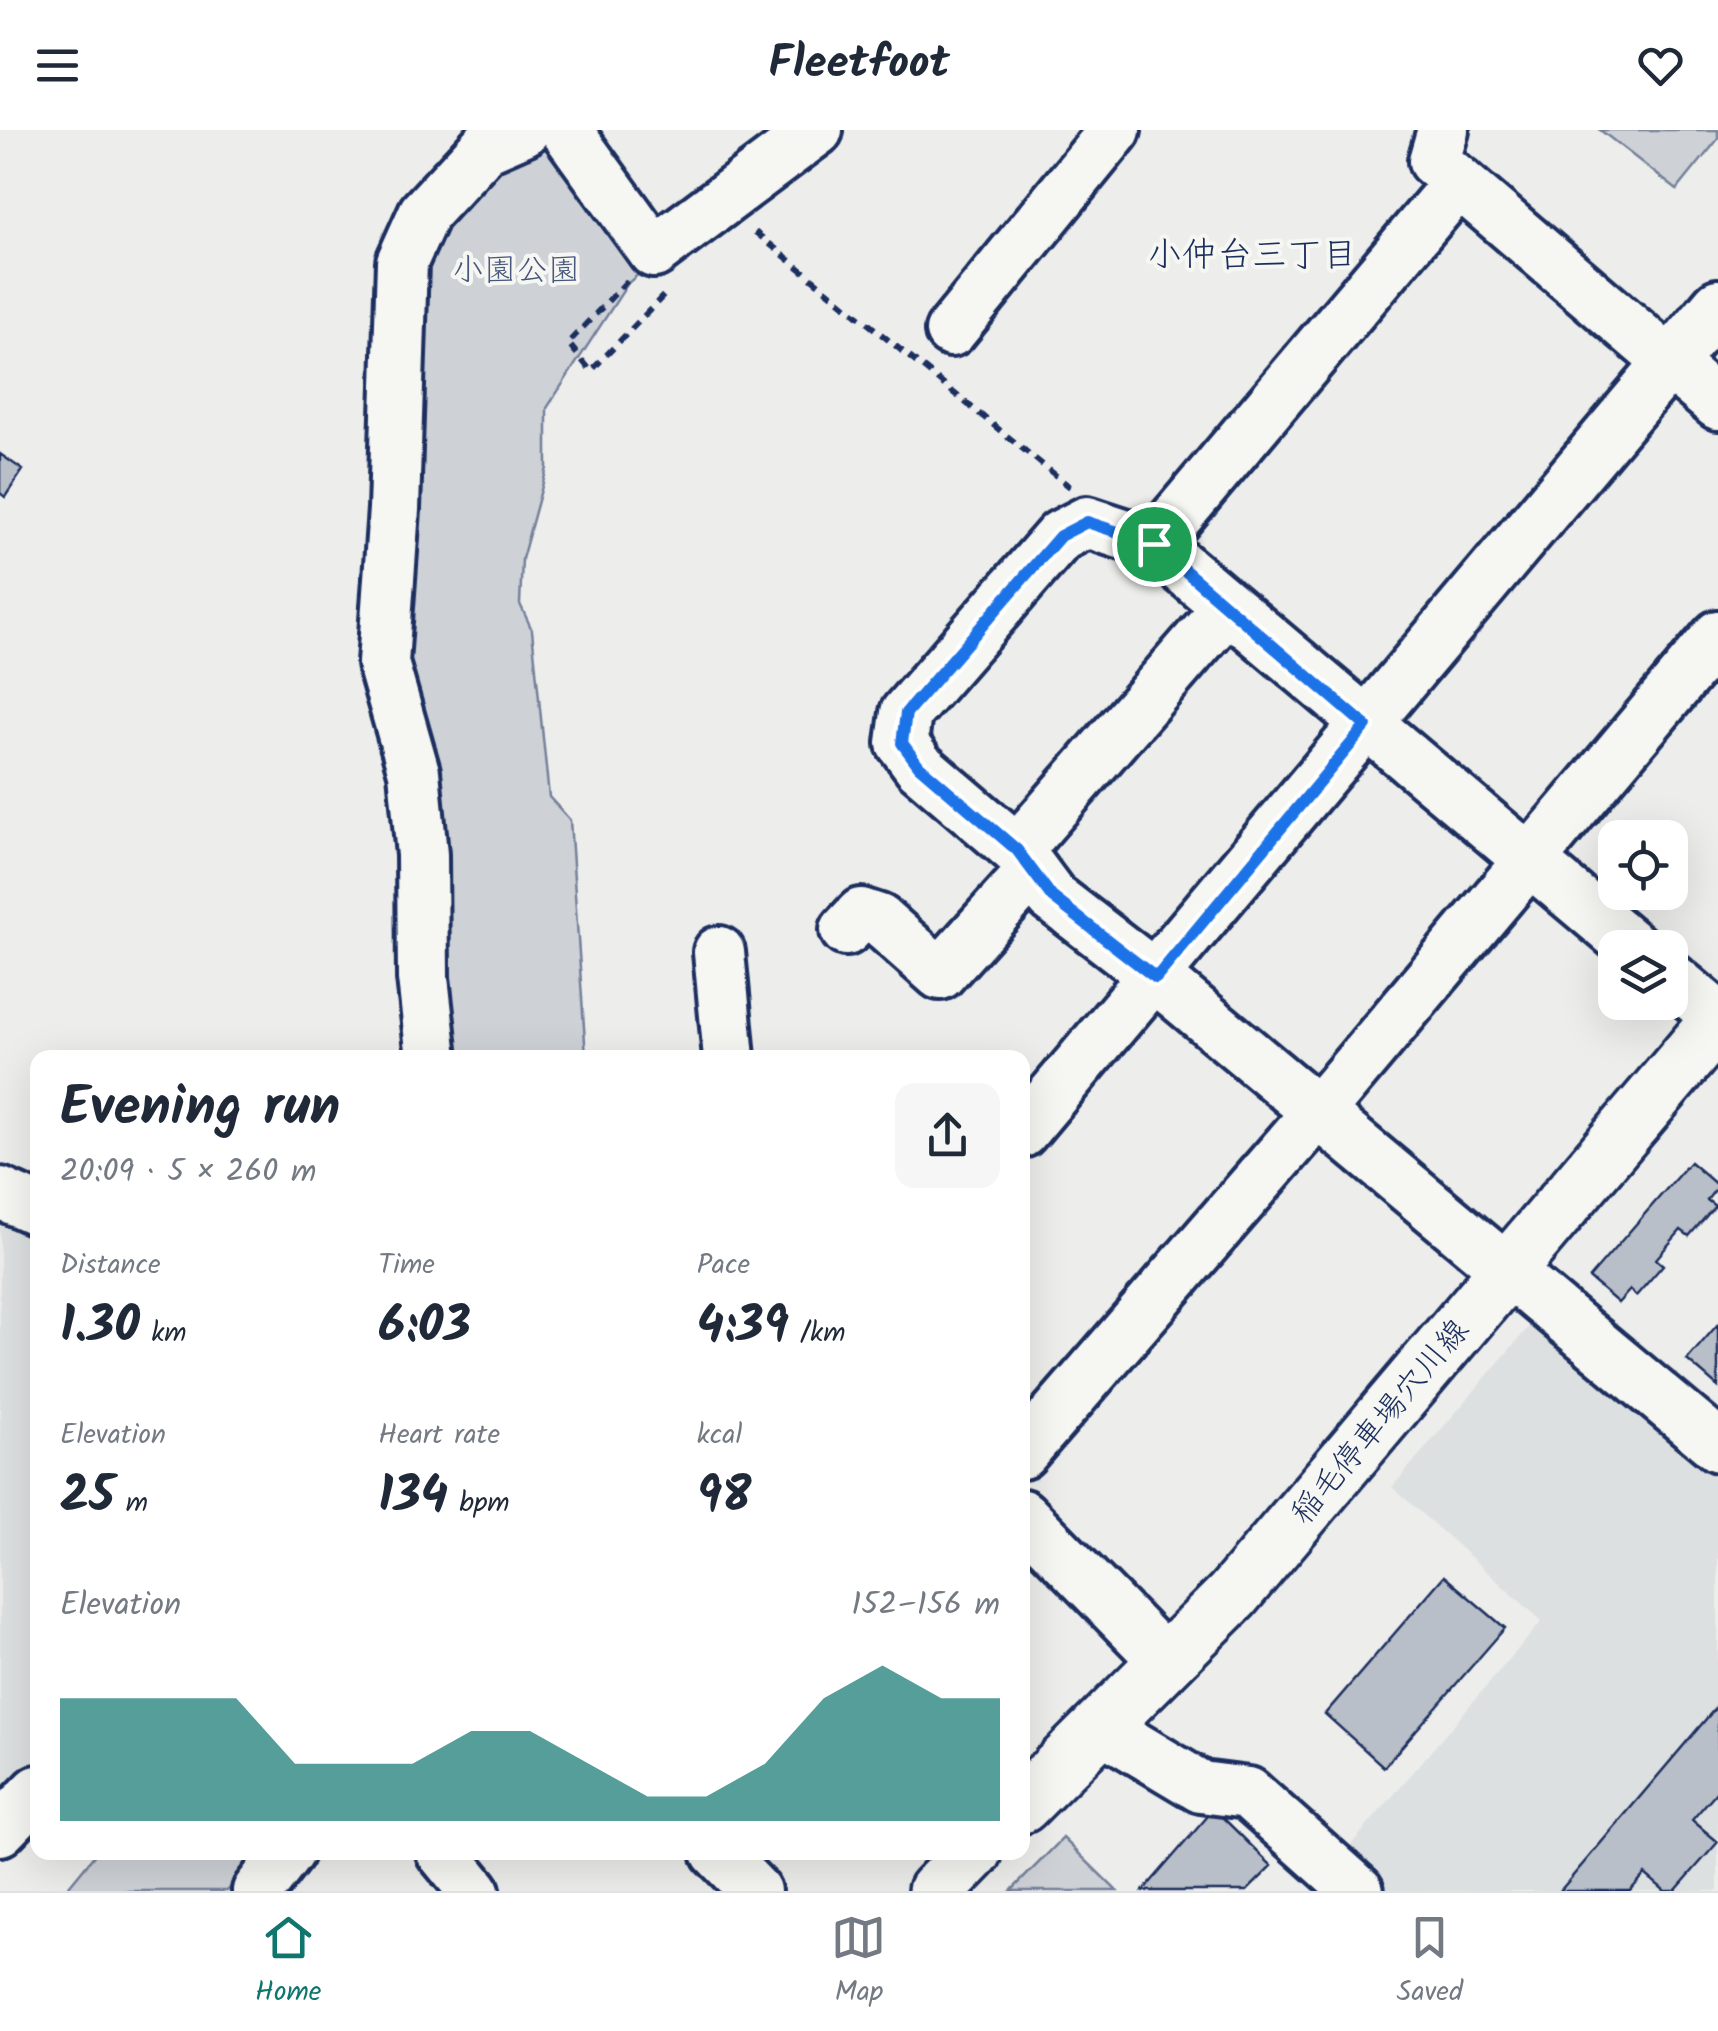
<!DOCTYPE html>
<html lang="en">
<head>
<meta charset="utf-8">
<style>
  :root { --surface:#fff; --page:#f6f6f7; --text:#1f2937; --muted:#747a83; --line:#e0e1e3; --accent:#0f766e }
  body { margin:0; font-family:Kalam,"Klee One",sans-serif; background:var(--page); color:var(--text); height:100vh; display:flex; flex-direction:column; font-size:38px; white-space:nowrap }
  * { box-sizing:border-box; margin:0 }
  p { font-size:32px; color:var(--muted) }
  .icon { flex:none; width:55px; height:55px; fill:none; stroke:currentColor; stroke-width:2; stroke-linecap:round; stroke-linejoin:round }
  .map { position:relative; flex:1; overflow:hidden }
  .side { position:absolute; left:30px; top:920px; width:1000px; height:810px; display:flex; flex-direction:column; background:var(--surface); border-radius:20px; box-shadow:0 10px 40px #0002 }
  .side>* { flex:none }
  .fabs { position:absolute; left:1598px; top:690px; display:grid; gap:20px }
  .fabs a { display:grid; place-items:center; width:90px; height:90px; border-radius:20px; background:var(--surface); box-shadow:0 10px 40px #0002; font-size:50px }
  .pin { position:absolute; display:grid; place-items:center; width:85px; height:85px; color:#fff; margin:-42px; border:5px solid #fff; border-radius:50%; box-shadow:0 2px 10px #0007 }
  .round { display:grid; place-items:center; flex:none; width:105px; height:105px; border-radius:20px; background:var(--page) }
  .summary { display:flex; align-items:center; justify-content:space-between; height:170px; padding:0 30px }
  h1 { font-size:55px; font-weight:800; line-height:75px }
  .stats { display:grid; grid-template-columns:repeat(3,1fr); gap:15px; height:170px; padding:10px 30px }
  .stats div { display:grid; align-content:center }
  .stats b { font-size:50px; font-weight:800 }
  .stats small { font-size:28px; font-weight:400 }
  .stats p { font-size:28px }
  .chart { height:280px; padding:20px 30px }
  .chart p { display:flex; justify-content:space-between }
  .chart svg { width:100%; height:180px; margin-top:10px; fill:var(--accent); opacity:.7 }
  header { display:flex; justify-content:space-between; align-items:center; height:130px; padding:0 30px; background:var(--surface); font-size:45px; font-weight:800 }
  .tab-bar { display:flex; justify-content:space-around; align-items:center; height:140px; border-top:2px solid var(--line); background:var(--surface); font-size:28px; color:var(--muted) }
  .tab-bar a { display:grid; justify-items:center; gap:5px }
  .tab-bar .selected { color:var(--accent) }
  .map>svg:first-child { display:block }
  .built { fill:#dde0e1 }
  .green { fill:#ced2d7; stroke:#74809a; stroke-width:2.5 }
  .building { fill:#b9bfc8; stroke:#1b2f5e; stroke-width:2.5 }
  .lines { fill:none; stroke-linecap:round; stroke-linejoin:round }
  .minor-casing { stroke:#1b2f5e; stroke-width:58 }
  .major-casing { stroke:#1b2f5e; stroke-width:62 }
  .path { stroke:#1b2f5e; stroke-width:6; stroke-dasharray:10 8; stroke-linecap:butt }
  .minor { stroke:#f6f6f2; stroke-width:50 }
  .major { stroke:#f6f6f2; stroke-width:55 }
  .route-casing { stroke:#fff; stroke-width:20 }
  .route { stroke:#1a73e8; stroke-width:12 }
  .labels { text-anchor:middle; stroke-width:8; stroke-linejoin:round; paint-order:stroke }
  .park-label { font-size:32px; fill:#48587c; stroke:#f6f6f2 }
  .street-label { font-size:32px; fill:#1b2f5e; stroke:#f6f6f2 }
  .neighbourhood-label { font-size:35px; fill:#1b2f5e; stroke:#f6f6f2 }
</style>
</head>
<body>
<header><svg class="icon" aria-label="menu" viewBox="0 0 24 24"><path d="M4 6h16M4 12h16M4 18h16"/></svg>Fleetfoot<svg class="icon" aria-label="heart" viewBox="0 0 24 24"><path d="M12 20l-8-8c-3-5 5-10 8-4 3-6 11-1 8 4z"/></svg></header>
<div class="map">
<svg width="1718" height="1761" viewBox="0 0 1718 1761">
  <rect width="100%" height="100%" fill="#edeeec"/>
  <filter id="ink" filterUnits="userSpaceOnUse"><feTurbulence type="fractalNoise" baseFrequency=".01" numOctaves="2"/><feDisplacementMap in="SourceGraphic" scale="20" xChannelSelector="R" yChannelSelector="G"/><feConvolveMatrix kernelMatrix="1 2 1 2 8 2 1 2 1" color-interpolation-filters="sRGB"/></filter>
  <g filter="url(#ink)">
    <path class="built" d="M0,1079L38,1096L37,1645L0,1686Z
      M1567,1152L1718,1277V1761H1386L1344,1723L1542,1491L1392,1357Z"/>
    <path class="green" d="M539,0L648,136L628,153L547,278V338L522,429L520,474L532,500L549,667L570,690L586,927H432L390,476L430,87Z
      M1600,0H1718V9L1677,60Z
      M1063,1708L1117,1761H1011Z
      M96,1723H259L227,1761H65Z"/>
    <path class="building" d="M0,324L23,340L5,367L0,363Z
      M1690,1032L1718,1056L1707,1070L1715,1076L1689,1106L1681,1100L1656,1129L1663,1135L1636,1166L1630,1160L1618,1173L1589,1148Z
      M1718,1194V1257L1687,1230Z
      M1444,1446L1505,1498L1384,1637L1325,1584Z
      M1718,1575V1660L1692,1690L1718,1712L1675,1761H1665L1645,1744L1630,1761H1560Z
      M1214,1679L1272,1736L1247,1761H1143Z"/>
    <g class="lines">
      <defs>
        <path id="minor" d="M566,0L654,122L817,0
          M1443,0L1434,31L1718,274
          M951,201L1115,0
          M1154,414L1459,52
          M1017,720L1228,477
          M846,800L861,784L879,790L940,844L1031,743
          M1634,818L1154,414L1087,392L1060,406L906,583L902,613L919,636L1017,720L1052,767L1156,847L1718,1316
          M719,822L729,928
          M1670,847L1718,887
          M432,928L423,848L422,725L414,642L383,533L394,379L402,132L424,83L485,17L524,0
          M1022,1002L1718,175
          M0,1063L38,1080
          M1022,1323L1318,982L1718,506
          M1022,1385L1167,1533
          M1101,1597L1201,1657L1248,1663L1358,1761
          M0,1700L38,1661
          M442,1722L474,1761
          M717,1722L755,1761
          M258,1761L288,1722"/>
        <path id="major" d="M1022,1675L1232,1466L1718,891
          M936,1761L974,1722"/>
      </defs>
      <use href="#minor" class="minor-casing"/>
      <use href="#major" class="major-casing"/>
      <path class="path" d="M755,102L1070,357
        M627,151L568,213L591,241L667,162"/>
      <use href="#minor" class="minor"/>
      <use href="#major" class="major"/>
    </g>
  </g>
  <g class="lines" filter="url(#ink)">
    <defs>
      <path id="route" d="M1087,392L1154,414L1366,596L1156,848L1052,767L1017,720L919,636L902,613L906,583L1060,406Z"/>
    </defs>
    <use href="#route" class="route-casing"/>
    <use href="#route" class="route"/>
  </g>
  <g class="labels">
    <g class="park-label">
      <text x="516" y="150">小園公園</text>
    </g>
    <g class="street-label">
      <text transform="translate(1379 1291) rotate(-50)" y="11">稲毛停車場穴川線</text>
    </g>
    <g class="neighbourhood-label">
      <text x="1252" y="136">小仲台三丁目</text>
    </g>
  </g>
</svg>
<div class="fabs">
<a><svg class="icon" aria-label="locate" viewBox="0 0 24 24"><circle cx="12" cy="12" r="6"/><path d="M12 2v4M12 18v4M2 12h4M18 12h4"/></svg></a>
<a><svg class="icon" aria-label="layers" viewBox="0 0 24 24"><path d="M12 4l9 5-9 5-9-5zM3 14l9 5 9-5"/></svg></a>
</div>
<div class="pin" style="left:1154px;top:414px;background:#1e9e55"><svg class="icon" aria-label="arrive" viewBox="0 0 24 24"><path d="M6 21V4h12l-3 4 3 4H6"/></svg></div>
<section class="side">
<div class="summary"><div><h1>Evening run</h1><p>20:09 · 5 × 260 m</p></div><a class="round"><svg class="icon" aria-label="share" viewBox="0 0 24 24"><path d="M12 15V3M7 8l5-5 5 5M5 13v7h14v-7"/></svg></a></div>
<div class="stats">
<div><p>Distance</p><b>1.30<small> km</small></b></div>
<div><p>Time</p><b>6:03</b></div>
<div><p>Pace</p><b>4:39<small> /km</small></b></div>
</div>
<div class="stats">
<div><p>Elevation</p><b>25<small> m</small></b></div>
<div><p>Heart rate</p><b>134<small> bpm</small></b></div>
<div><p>kcal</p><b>98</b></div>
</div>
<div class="chart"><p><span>Elevation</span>152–156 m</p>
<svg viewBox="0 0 160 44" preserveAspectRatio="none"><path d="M0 44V14L10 14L20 14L30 14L40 30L50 30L60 30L70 22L80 22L90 30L100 38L110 38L120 30L130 14L140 6L150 14L160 14V44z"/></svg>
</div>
</section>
</div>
<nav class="tab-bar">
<a class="selected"><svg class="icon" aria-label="home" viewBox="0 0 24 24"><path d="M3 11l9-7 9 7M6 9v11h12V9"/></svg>Home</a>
<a><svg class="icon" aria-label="map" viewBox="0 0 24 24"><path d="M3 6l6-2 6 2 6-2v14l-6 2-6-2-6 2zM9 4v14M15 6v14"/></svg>Map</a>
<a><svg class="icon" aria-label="saved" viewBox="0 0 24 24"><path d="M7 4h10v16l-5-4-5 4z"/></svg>Saved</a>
</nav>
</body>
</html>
